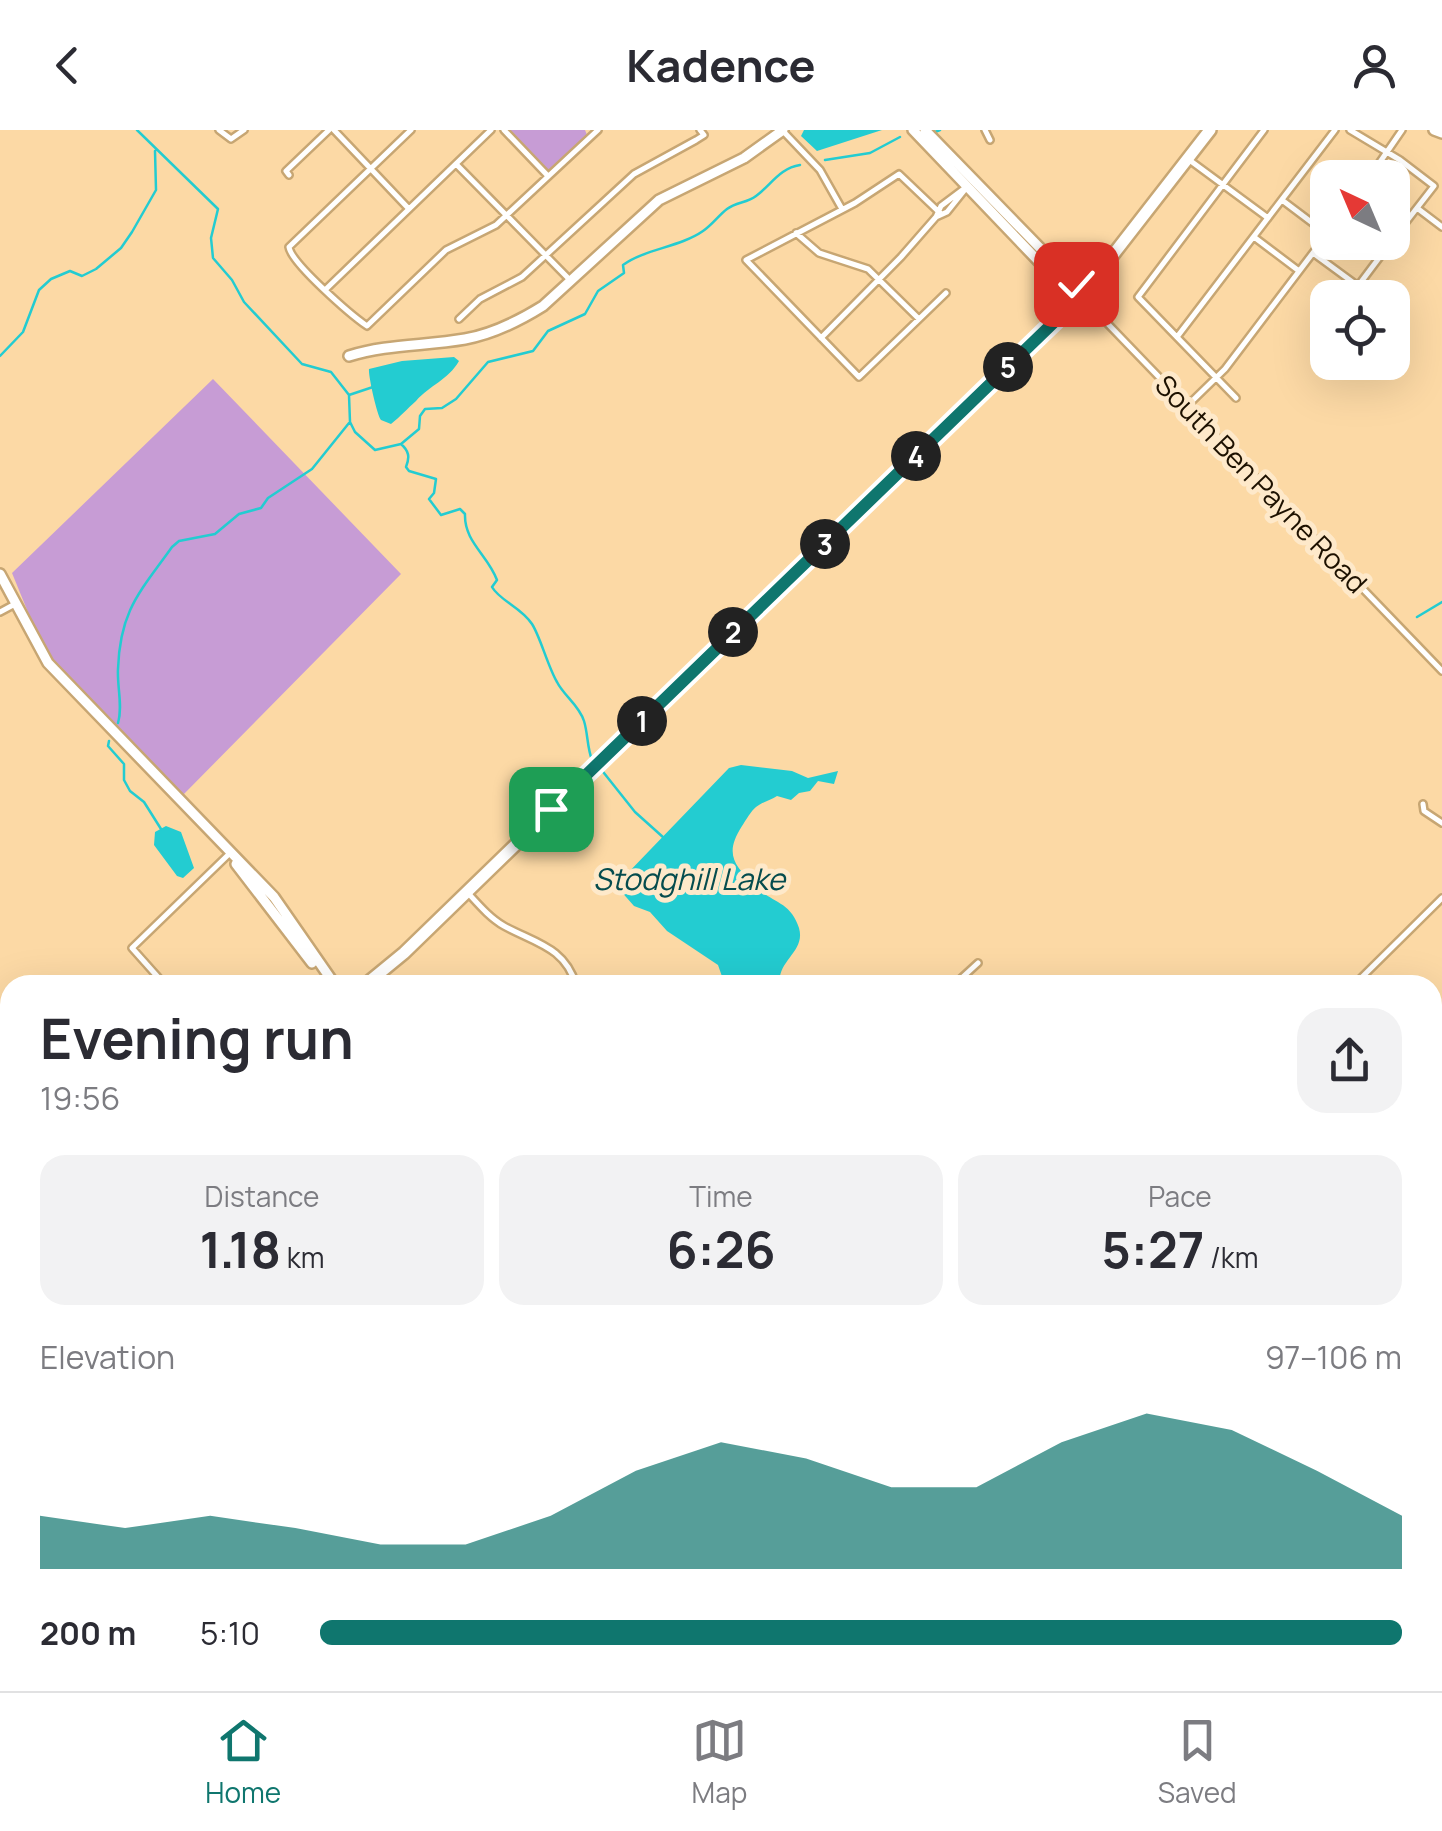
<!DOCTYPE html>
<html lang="en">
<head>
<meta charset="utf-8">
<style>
  :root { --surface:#fff; --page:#f2f2f3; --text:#2b2b33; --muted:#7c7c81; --line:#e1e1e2; --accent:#0f766e }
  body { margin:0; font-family:Manrope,sans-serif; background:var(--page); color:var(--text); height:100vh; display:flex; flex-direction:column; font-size:38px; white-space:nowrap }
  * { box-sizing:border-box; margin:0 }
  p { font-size:32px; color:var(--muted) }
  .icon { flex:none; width:55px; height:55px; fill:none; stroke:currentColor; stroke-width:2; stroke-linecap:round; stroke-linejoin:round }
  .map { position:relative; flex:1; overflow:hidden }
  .side { position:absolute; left:0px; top:845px; width:1442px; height:718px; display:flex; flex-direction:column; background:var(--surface); border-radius:30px 30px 0 0; box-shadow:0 10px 40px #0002 }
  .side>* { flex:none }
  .needle { width:65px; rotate:316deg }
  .controls { position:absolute; left:1310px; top:30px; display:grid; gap:20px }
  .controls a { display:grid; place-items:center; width:100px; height:100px; border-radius:20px; background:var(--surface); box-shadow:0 10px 40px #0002; font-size:50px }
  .pin { position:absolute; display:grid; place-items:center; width:85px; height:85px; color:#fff; margin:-42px; border-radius:20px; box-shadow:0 5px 15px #0006 }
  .km { position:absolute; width:50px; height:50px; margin:-25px; border-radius:50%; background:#222; color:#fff; font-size:28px; line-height:50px; text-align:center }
  .round { display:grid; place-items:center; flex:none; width:105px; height:105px; border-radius:30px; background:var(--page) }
  .head { display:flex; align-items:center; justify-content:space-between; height:170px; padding:0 40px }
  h1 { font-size:55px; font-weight:700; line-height:75px }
  .stats { display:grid; grid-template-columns:repeat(3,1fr); gap:15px; height:170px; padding:10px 40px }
  .stats div { display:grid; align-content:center; border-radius:25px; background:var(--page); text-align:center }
  .stats b { font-size:50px; font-weight:700 }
  .stats small { font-size:28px; font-weight:400 }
  .stats p { font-size:28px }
  .chart { height:280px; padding:20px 40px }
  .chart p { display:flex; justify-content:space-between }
  .chart svg { width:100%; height:180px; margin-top:10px; fill:var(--accent); opacity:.7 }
  ul { padding:0 40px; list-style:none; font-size:32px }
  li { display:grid; grid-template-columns:160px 120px 1fr; align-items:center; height:75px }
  li i { height:25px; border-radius:12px; background:var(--accent) }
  header { display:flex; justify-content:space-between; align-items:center; height:130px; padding:0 40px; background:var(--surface); font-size:45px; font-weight:700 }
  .tab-bar { display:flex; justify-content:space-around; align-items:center; height:140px; border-top:2px solid var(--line); background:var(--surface); font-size:28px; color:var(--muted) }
  .tab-bar a { display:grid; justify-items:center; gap:5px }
  .tab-bar .selected { color:var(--accent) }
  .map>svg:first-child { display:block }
  .green { fill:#c79cd5 }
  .water { fill:#23ccd1 }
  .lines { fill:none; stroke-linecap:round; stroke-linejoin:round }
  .stream { stroke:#23ccd1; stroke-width:2.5 }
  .street-casing { stroke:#c7a673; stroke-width:10 }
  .secondary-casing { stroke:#c7a673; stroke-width:14 }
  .primary-casing { stroke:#c7a673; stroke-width:16 }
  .highway-casing { stroke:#c7a673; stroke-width:19 }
  .street { stroke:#fff; stroke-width:5 }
  .secondary { stroke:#fff; stroke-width:9 }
  .primary { stroke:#fff; stroke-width:11 }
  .highway { stroke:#fff; stroke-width:14 }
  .rail-casing { stroke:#4d3c23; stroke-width:6 }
  .rail { stroke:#fee9ca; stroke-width:2.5; stroke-dasharray:8; stroke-linecap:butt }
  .route-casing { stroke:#fff; stroke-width:20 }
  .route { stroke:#0f766e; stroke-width:12 }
  .labels { text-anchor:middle; stroke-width:10; stroke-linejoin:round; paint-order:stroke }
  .street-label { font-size:28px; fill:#1d1100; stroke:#fee9ca }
  .water-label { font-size:30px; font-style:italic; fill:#054c4e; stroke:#fee9ca }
</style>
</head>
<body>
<header><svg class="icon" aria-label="back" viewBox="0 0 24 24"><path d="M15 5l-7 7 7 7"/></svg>Kadence<svg class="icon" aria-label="person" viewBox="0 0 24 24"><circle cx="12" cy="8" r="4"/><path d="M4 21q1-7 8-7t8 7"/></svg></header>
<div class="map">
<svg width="1442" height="1561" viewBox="0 0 1442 1561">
  <rect width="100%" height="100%" fill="#fcd9a5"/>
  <path class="green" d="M509,0H585L587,5L549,41Z
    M213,249L401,444L182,666L43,519L12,443Z
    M0,950L10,960V1177L0,1186Z
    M1434,1290L1442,1298V1483L1432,1473Z
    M1082,1552H1214V1553L1209,1561H1073Z"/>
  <path class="water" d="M804,0H882L817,21L801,6Z
    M454,227L459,231C448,250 430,255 416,271C407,279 401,286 391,294L381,290C377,285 368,245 369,239L402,231Z
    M741,635L792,641L808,648L838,641L834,654L818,651L810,661L799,663L791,670L777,666C771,670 762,672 756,677C751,681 746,690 742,696C724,724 734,735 755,756C770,772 791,771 799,798C806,822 776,831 780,855H725L718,835L667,801L650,782L634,776L619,759L623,748L729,638Z
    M166,696L181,702L194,738L183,748L177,746L154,715L155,702Z"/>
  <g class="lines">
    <path class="stream" d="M137,0L218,79L211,108L213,128L232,150L244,172L302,234L331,242L349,265L350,292L355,302L375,320L401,314C409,321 410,327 406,337L409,341L436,349L434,363L429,369L441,385L460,379L465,384C464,412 488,425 497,450L492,457C500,471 521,477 532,494C540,506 548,537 557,552C564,566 579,575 584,591C588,604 587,617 592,630
      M935,2L940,0
      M825,30L870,23L900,7
      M0,226L23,202L39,160L51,149L70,141L82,146L96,139L121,118L132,102L156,60L155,21
      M349,265L373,257
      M401,314L419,299L420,286L425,279L442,278L456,269L488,232L533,221L548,201L585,184L598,161L624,143L623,135C645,119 680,117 703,101C712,95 719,85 727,79C736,72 747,73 756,66C771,55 780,38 800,35
      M1417,487L1442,472
      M118,593C123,576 117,557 118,539C120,480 140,462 172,417L179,411L215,404L239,384L261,378L268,368L312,339L349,293
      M109,611L108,616L124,634V650L130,661L144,672L161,699
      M600,638L635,682L664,708
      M0,1427L10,1446
      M618,1559L624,1552
      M24,1561L29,1552
      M547,1561L565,1552"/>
    <defs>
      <path id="street" d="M219,0L231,9L244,0
        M334,0L409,79
        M411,0L289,117C291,133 351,185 367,196L446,120L496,95L598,0
        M504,0L548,46
        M782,0L820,40L842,79
        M985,0L990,10
        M1350,0L1400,30L1434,56L1392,110
        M1188,29L1268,88
        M456,34L569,149
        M289,45L286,41L329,0
        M1369,48L1402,0
        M965,58L941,76L936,87L947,82L967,57
        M1282,70L1327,104
        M1417,78L1442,97
        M941,84L899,44L855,73L746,130L859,247L946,163
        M796,103L819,123L868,139L919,189
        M1254,107L1299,141
        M1313,123L1358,156
        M325,160L491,0
        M1081,166L1442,541
        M1349,168L1391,112
        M459,189L480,169L522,147L634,44L696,10L704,5L700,0
        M1177,207L1335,0
        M821,208L901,127L936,87
        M1236,268L1138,167L1264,0
        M1187,276L1225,239L1328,103
        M0,482L15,474
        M1423,674L1424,681L1442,693
        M468,763C479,775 490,788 504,796C535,813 565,817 576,855
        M165,855L132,818L229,724
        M954,855L978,833
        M1354,855L1442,768
        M0,948L10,958
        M606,1552L614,1561"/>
      <path id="secondary" d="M913,0L1068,162L1081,166
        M925,0L1076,155L1081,166
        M1434,0L1442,3
        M349,226C387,214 425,216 465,209C493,204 519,191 543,176L659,70L744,28L783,0
        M0,444L48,533L274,767L335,855
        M236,734L312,833
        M1432,1192L1442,1176
        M976,1552L984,1561
        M988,1552L997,1561
        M761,1561L770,1552
        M1220,1561L1225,1552
        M1270,1561L1275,1552"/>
      <path id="primary" d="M365,855L404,823L1081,166L1210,0
        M0,1196L10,1186"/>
      <path id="highway" d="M1441,1177L1442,1176
        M1432,1220L1442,1204
        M1432,1247L1442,1231
        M1432,1279L1442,1259
        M1237,1561L1242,1552
        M1261,1561L1266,1552"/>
    </defs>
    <use href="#street" class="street-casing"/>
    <use href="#secondary" class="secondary-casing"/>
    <use href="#primary" class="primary-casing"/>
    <use href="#highway" class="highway-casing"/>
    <use href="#street" class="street"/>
    <use href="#secondary" class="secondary"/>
    <use href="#primary" class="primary"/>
    <use href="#highway" class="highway"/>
    <defs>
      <path id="rail" d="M1432,983L1442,964
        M888,1561L896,1552"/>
    </defs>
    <use href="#rail" class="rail-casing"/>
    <use href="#rail" class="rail"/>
  </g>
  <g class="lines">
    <defs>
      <path id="route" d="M551,679L1081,166L1076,154"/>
    </defs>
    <use href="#route" class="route-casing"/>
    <use href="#route" class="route"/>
  </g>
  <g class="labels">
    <g class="street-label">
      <text transform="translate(1261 354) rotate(46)" y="10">South Ben Payne Road</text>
    </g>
    <g class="water-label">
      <text x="689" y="760">Stodghill Lake</text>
    </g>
  </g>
</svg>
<div class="controls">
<a><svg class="needle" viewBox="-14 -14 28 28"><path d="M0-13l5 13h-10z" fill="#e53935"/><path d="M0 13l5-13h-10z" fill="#7c7c81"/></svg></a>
<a><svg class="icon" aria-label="locate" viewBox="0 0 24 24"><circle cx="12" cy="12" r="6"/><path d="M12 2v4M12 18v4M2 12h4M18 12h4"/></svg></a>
</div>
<div class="pin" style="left:551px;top:679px;background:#1e9e55"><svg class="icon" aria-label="arrive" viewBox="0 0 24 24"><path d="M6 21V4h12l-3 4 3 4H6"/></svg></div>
<div class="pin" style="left:1076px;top:154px;background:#d93025"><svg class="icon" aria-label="check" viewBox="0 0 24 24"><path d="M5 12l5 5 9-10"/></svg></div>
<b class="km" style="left:642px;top:591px">1</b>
<b class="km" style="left:733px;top:502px">2</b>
<b class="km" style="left:825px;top:414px">3</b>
<b class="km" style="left:916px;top:326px">4</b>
<b class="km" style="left:1008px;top:237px">5</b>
<section class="side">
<div class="head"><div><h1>Evening run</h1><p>19:56</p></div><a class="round"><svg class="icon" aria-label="share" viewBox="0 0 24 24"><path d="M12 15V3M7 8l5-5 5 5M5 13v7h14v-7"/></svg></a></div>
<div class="stats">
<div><p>Distance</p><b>1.18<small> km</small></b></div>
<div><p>Time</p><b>6:26</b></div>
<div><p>Pace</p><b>5:27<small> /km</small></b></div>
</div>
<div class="chart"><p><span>Elevation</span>97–106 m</p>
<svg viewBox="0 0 160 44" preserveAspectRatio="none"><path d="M0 44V31L10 34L20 31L30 34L40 38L50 38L60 31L70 20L80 13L90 17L100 24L110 24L120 13L130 6L140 10L150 20L160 31V44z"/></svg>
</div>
<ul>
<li><b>200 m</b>5:10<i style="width:100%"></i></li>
</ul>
</section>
</div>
<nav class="tab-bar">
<a class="selected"><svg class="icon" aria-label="home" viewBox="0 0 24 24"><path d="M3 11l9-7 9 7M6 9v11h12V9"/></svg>Home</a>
<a><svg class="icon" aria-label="map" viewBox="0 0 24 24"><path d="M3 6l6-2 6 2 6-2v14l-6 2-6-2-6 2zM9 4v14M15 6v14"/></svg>Map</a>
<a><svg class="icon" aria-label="saved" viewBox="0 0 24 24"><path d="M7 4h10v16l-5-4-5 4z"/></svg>Saved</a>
</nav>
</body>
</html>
